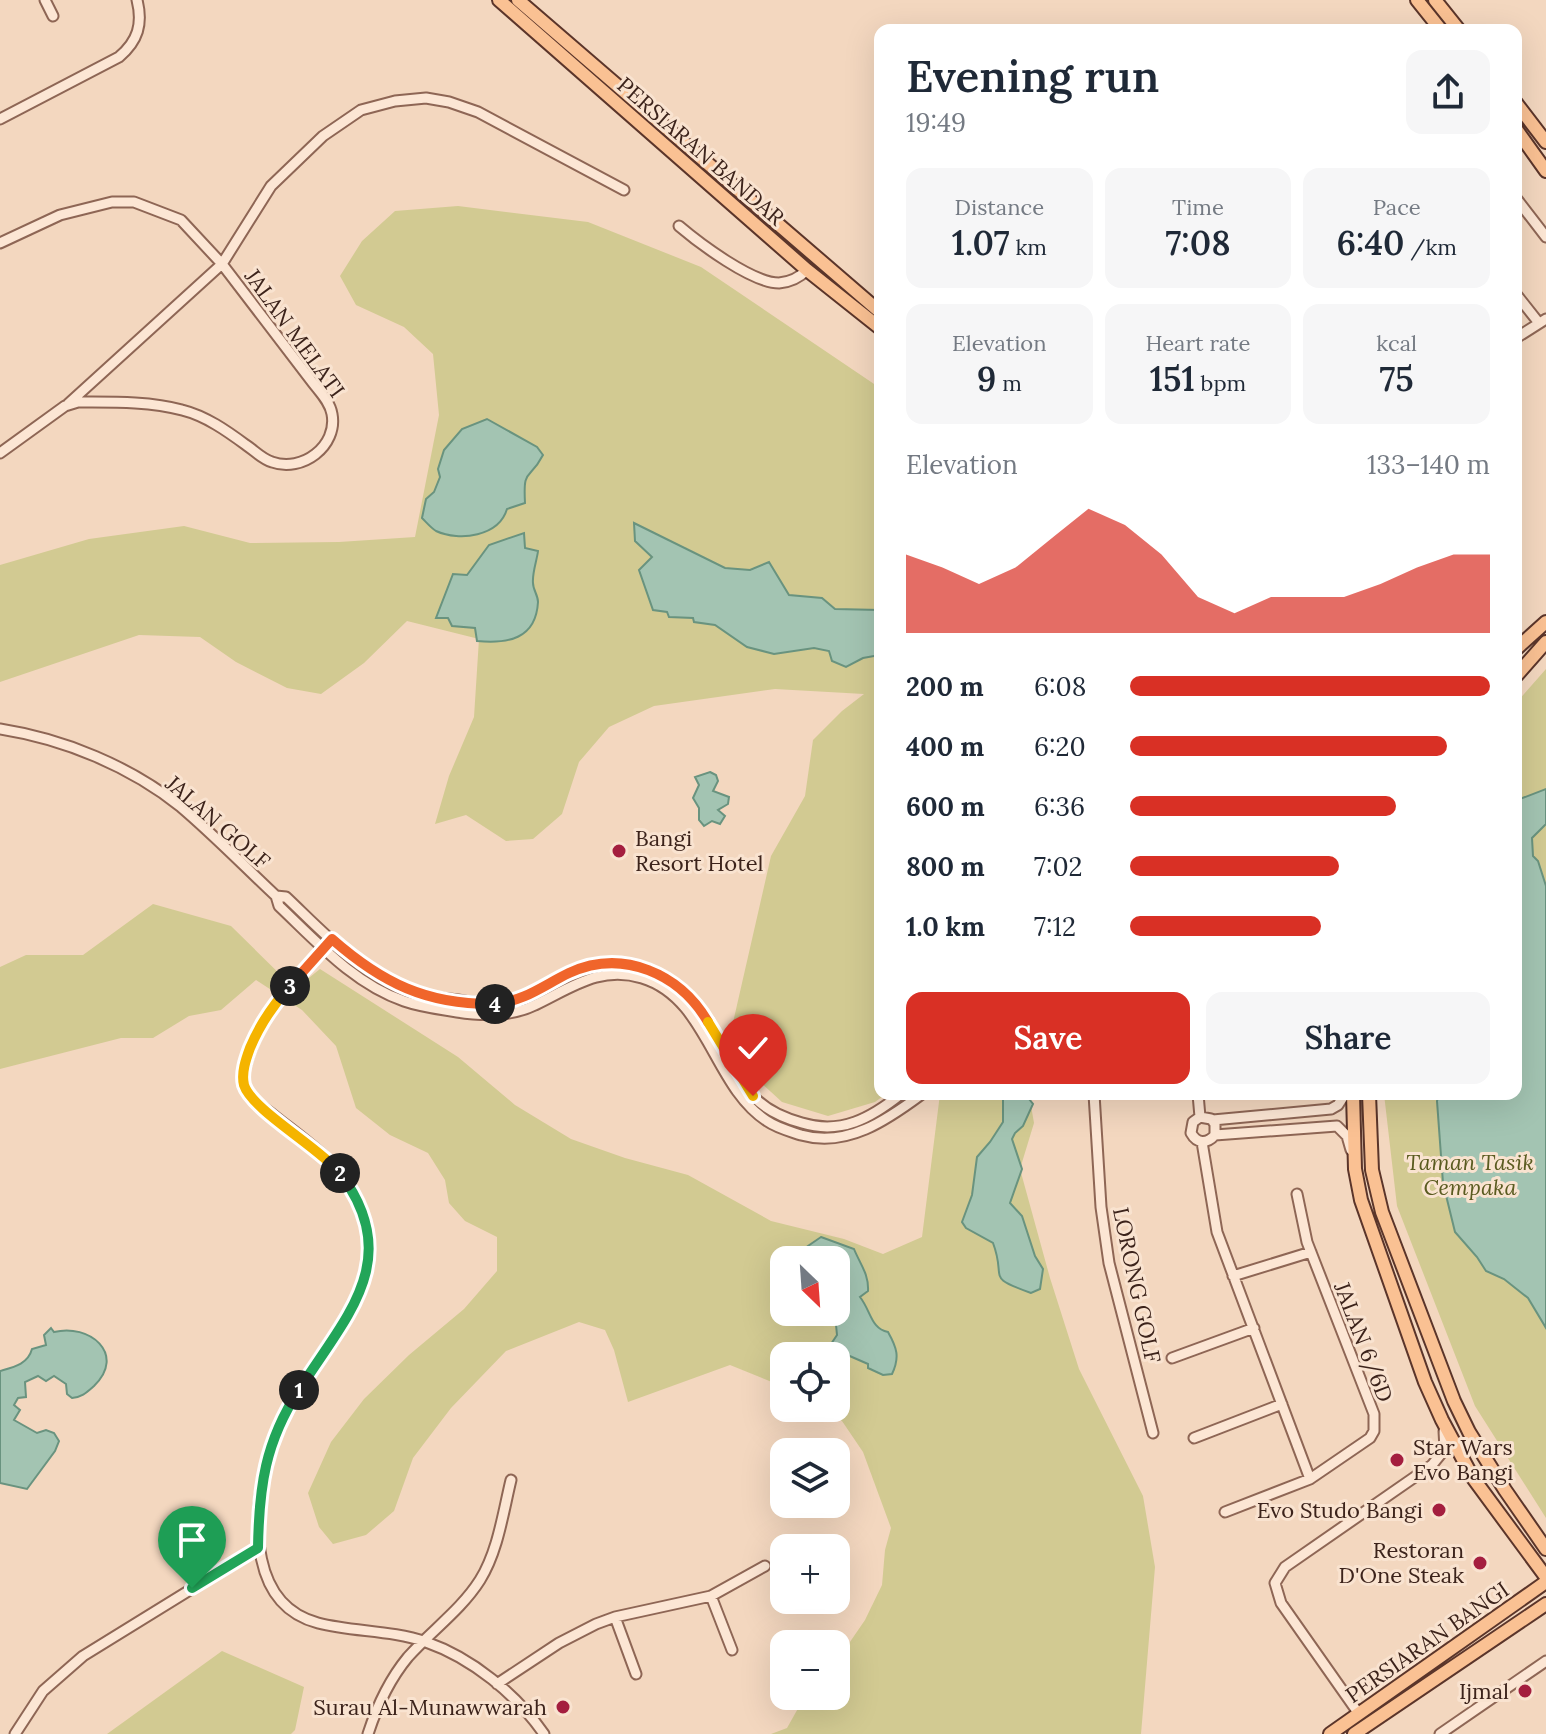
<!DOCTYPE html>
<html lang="en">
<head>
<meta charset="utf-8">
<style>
  :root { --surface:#fff; --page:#f6f6f7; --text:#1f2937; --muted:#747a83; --accent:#d93025 }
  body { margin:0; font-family:Lora,serif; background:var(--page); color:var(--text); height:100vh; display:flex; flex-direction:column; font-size:30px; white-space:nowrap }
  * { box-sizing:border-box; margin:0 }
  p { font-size:26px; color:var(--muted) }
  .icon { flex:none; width:44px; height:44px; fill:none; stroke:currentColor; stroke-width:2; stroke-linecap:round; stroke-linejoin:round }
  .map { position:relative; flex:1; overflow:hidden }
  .panel { position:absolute; left:874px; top:24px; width:648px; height:1076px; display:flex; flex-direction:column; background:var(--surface); border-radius:16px; box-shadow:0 8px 32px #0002 }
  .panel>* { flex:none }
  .needle { width:52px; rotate:155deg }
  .fabs { position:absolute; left:770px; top:1246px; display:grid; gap:16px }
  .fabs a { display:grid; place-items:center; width:80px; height:80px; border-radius:16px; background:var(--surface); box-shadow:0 8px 32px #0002; font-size:40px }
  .pin { position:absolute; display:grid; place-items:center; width:68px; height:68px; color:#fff; margin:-82px -34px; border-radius:50% 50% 50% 0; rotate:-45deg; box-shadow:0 0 8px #0007 }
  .pin .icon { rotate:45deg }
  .km { position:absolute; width:40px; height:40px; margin:-20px; border-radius:50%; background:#222; color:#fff; font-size:22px; line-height:40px; text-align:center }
  .round { display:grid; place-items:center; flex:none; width:84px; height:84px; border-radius:16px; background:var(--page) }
  .head { display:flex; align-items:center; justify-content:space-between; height:136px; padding:0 32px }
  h1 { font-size:44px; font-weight:600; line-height:60px }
  .stats { display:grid; grid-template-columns:repeat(3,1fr); gap:12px; height:136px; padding:8px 32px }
  .stats div { display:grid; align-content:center; border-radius:16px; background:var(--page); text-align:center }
  .stats b { font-size:34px; font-weight:600 }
  .stats small { font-size:22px; font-weight:400 }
  .stats p { font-size:22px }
  .chart { height:224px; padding:16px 32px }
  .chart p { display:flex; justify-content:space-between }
  .chart svg { width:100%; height:144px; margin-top:8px; fill:var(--accent); opacity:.7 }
  .button { display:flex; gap:16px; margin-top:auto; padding:16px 32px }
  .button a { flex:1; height:92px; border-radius:16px; background:var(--accent); color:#fff; font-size:32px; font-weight:600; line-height:92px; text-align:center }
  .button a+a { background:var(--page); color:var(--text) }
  ul { padding:0 32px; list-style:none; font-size:26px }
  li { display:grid; grid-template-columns:128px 96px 1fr; align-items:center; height:60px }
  li i { height:20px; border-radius:10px; background:var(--accent) }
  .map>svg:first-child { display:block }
  .green { fill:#d2ca92; fill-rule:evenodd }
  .water { fill:#a3c4b2; stroke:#69937f; stroke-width:2 }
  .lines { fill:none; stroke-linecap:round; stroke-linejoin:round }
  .minor-casing { stroke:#8e6655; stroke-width:13 }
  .major-casing { stroke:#5b352a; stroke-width:16 }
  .minor { stroke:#fce6d4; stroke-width:9 }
  .major { stroke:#fac193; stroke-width:12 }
  .split-1-casing { stroke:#fff; stroke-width:16 }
  .split-2-casing { stroke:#fff; stroke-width:16 }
  .split-3-casing { stroke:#fff; stroke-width:16 }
  .split-4-casing { stroke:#fff; stroke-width:16 }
  .split-5-casing { stroke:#fff; stroke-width:16 }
  .split-6-casing { stroke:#fff; stroke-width:16 }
  .split-1 { stroke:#22a559; stroke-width:10 }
  .split-2 { stroke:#22a559; stroke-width:10 }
  .split-3 { stroke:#f5b400; stroke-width:10 }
  .split-4 { stroke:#f0652b; stroke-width:10 }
  .split-5 { stroke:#f0652b; stroke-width:10 }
  .split-6 { stroke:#f5b400; stroke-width:10 }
  .poi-dot { fill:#a41e3f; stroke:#f9e3d0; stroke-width:3 }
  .labels { text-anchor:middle; stroke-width:6; stroke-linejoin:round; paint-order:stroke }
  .street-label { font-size:22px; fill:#3c231b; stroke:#f9e3d0 }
  .poi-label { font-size:22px; fill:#3c231b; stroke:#f9e3d0; text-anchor:end }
  .park-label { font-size:22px; font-style:italic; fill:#5a5b20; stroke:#f9e3d0 }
</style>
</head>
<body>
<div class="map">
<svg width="1546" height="1734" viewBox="0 0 1546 1734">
  <rect width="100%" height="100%" fill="#f3d7bf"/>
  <path class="green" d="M458,206L588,222L701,267L880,388V1094H886L875,1102L828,1116L782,1102L747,1070L729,1040L771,856L805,796L813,740L842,711L864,694L775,689L654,706L609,727L579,762L562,814L533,839L506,841L466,815L435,824L449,776L474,717L479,639L407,621L364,663L321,694L287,688L236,662L200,637L139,635L0,682V565L89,539L184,526L250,543L339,542L415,537L439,415L433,354L404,327L356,305L340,276L362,241L395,211Z
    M1546,669V1518L1475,1406L1397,1206L1384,1094H1516V703Z
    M153,904L231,926L295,989L320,969L458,1057L515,1105L571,1139L625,1158L688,1175L771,1221L844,1239L883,1254L922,1237L940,1094H1029L1034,1123L1020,1169L1050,1278L1079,1369L1143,1496L1155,1567L1141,1734H771L787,1728L805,1696H836V1657L841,1655L865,1620L882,1585L885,1550L891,1528L863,1452L842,1421L820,1408H836V1356H784V1387L730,1365L628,1402L614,1350L605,1330L579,1322L506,1351L451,1408L413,1458L394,1511L366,1535L333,1544L319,1527L308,1493L331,1442L364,1399L409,1355L464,1309L497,1271V1237L465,1221L449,1203L445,1180L428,1153L390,1135L356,1108L336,1046L302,1010L256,980L221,1010L189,1016L153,1038H121L0,1069V967L26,955H83ZM784,1260H836V1312H784Z
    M222,1651L304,1687L295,1730L291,1734H107Z"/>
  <path class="water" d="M487,419L537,447L543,455C529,482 523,466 525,503L507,509C499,536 460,542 436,531C431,528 426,522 422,518L426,499L434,492L440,477L438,469L444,450L462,429Z
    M634,523L725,568L750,570L769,562L789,595L822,598L835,609L880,610V655L863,658L846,667L832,661L829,651L814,648L774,654L747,647L715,625L694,622L693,618L669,617L667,612L653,610L639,570L652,557L635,541Z
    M524,533L525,548L538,551C537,560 532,573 533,583C533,590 538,595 538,602C536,639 508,644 477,641L475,628L452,626L448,618H436L453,574L467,575L489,545Z
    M710,772L716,775L718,781L713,791L729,797L728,804L718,810L725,816L720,824L712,821L704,826L699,820V808L693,798L699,785L695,777Z
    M1546,789V824L1532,838L1533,856L1538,861L1546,886V1328L1528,1298L1504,1279L1486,1271L1477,1257L1455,1232L1443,1183L1437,1101L1439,1094H1516V797L1520,799Z
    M1003,1094H1025L1033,1104L1023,1126L1015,1133L1012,1139L1022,1169L1010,1203L1022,1216L1035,1256L1043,1269L1040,1289L1031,1293C984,1276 1007,1280 993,1243L966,1228L962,1222L972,1195L977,1157L990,1142L1003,1122Z
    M821,1237L854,1249C860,1264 869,1274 868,1291L860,1297C871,1311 871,1329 888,1332C897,1348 900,1357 892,1374L883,1375L868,1368V1364L829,1347L837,1335L836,1325L828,1316L829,1312H836V1260H804L805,1248Z
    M51,1328L54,1332C89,1323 127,1354 94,1386C86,1393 82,1397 72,1398L67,1394L66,1384L54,1376L46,1381L38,1376L25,1382L26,1397L18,1398L14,1405L20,1410L14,1420L37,1433L46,1430L54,1433L59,1441L55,1451L27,1489L0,1483V1371C14,1367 28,1364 32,1349L46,1345L44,1335Z"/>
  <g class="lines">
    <defs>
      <path id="minor" d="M45,0L53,16
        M0,119L119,57C138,41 143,24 137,0
        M1516,198L1546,237
        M679,226C699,243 752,283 779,283C791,282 799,278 807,270
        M0,243L60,215L112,202H134L181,220L222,264L313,383C320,392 330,402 332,414C338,446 302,473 272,462C262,459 255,451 246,445C227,431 206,416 182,410C150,401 111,402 78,402L65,406L0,453
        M1516,294L1539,323
        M1516,338L1546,319
        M68,404L222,264L271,186L323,136L361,110L395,101L426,98L449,102L478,112L624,190
        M0,729C64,739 130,766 181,807C214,835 245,867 276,896L279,906C316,941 354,984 404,1001C421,1007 439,1009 457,1012C483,1016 511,1017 535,1005C571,988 600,965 642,978C708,998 713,1086 767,1121C777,1128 789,1131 801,1135C847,1148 887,1120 922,1094
        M276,896L286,897C321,930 359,972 405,989C422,996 440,998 458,1000C480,1004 503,1006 524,998C541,992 555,979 572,972C597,961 629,961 654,972C709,995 717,1058 754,1097C767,1111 784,1118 802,1123C841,1135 871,1118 901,1094
        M332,939C296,984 258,1011 244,1071C243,1079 244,1087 249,1094C254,1102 264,1108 272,1114C293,1131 318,1148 337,1169C354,1189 365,1214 368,1240C374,1287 342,1323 318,1360C295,1394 273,1427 265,1468C253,1522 250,1605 318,1623C353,1632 391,1630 426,1642C472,1658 516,1694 544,1734
        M1094,1094L1101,1207L1109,1263L1153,1433
        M1198,1094L1200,1117
        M1213,1120L1331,1109L1338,1105L1345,1094
        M1215,1135V1124L1211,1119L1200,1117L1193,1122L1191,1133C1197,1144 1207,1144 1215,1135L1337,1126L1347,1136L1351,1150
        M1202,1142L1217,1232L1310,1479
        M1233,1276L1311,1252
        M1172,1358L1254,1328
        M1194,1438L1282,1404
        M1225,1512L1310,1479L1370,1438L1374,1431V1414L1307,1242L1297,1194
        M711,1596L732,1650
        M615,1617L636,1674
        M497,1684L559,1643L596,1624L615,1617L711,1596L765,1566
        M1359,1714L1281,1603L1275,1583L1285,1567L1432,1465L1445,1449L1444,1431
        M15,1734L43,1691L83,1656L258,1548
        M368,1734C377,1706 389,1680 408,1657C431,1631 461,1610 480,1580C498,1551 503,1513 511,1480
        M1440,1734L1546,1661"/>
      <path id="major" d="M499,0L807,270L880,328
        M518,0L880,312
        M1417,0L1441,30
        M1435,0L1459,30
        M1516,103L1546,142
        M1516,129L1546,171
        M1516,649L1546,622
        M1516,676L1546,642
        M1353,1094L1355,1169L1361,1200L1425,1382L1442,1420L1473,1478L1546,1577
        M1369,1094L1372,1170L1382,1212L1454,1401L1469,1432L1505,1490L1546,1549
        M1330,1734L1546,1582
        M1354,1734L1546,1604"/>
    </defs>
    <use href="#minor" class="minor-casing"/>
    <use href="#major" class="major-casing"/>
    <use href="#minor" class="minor"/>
    <use href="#major" class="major"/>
  </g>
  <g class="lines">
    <defs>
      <path id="split-1" d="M192,1588L258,1548C259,1487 265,1442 299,1390"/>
      <path id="split-2" d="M299,1390C346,1316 405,1260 340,1173"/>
      <path id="split-3" d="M290,986C273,1005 260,1024 250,1048C246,1059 241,1073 244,1085C252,1110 320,1148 340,1173"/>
      <path id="split-4" d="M290,986L332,939C382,983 427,1005 495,1004"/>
      <path id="split-5" d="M495,1004C525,1001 544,985 569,973C623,948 680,974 708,1022"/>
      <path id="split-6" d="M708,1022L753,1096"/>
    </defs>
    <use href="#split-1" class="split-1-casing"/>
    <use href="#split-2" class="split-2-casing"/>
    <use href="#split-3" class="split-3-casing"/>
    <use href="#split-4" class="split-4-casing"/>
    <use href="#split-5" class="split-5-casing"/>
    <use href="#split-6" class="split-6-casing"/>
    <use href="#split-1" class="split-1"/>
    <use href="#split-2" class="split-2"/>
    <use href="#split-3" class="split-3"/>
    <use href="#split-4" class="split-4"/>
    <use href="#split-5" class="split-5"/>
    <use href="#split-6" class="split-6"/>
  </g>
  <g class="poi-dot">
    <circle cx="619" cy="851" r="8"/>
    <circle cx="1397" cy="1460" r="8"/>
    <circle cx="1439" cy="1510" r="8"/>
    <circle cx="1480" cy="1563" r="8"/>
    <circle cx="1525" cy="1691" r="8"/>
    <circle cx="563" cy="1707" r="8"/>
  </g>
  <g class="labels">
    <g class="street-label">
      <text transform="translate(701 151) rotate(41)" y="8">PERSIARAN BANDAR</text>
      <text transform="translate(295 333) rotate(54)" y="8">JALAN MELATI</text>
      <text transform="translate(218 822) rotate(41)" y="8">JALAN GOLF</text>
      <text transform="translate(1137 1285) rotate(78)" y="8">LORONG GOLF</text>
      <text transform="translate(1364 1342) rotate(69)" y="8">JALAN 6/6D</text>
      <text transform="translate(1427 1642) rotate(-35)" y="8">PERSIARAN BANGI</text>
    </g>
    <g class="poi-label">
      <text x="635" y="846" text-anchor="start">Bangi<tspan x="635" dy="25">Resort Hotel</tspan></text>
      <text x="1413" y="1455" text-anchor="start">Star Wars<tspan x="1413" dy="25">Evo Bangi</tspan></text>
      <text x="1423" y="1518">Evo Studo Bangi</text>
      <text x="1464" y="1558">Restoran<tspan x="1464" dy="25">D'One Steak</tspan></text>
      <text x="1509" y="1699">Ijmal</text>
      <text x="547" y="1715">Surau Al-Munawwarah</text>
    </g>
    <g class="park-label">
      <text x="1470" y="1170">Taman Tasik<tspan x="1470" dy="25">Cempaka</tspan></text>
    </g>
  </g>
</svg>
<div class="fabs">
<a><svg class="needle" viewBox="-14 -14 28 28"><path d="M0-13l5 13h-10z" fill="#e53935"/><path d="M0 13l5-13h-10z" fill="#747a83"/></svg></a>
<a><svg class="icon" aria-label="locate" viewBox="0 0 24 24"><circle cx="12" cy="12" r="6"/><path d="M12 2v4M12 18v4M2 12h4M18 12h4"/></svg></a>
<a><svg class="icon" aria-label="layers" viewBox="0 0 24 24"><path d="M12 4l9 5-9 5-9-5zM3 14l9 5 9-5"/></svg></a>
<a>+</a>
<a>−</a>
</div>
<div class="pin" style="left:192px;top:1588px;background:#1e9e55"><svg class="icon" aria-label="arrive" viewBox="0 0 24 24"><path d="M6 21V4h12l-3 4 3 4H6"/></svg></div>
<div class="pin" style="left:753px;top:1096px;background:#d93025"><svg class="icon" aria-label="check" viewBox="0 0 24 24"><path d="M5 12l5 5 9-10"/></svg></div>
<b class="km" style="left:299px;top:1390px">1</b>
<b class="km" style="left:340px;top:1173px">2</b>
<b class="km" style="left:290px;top:986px">3</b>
<b class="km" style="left:495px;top:1004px">4</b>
<section class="panel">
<div class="head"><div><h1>Evening run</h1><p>19:49</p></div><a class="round"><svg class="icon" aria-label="share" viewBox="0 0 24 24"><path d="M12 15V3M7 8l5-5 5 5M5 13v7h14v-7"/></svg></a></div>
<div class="stats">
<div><p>Distance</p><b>1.07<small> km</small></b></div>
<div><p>Time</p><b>7:08</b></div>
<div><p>Pace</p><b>6:40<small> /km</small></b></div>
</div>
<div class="stats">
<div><p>Elevation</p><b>9<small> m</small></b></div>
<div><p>Heart rate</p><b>151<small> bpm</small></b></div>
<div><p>kcal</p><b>75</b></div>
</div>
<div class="chart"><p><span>Elevation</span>133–140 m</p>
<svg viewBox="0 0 160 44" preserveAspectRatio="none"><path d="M0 44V20L10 24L20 29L30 24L40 15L50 6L60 11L70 20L80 33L90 38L100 33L110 33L120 33L130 29L140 24L150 20L160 20V44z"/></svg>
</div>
<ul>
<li><b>200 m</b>6:08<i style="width:100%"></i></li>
<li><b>400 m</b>6:20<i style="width:88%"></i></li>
<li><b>600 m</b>6:36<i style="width:74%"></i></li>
<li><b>800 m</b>7:02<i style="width:58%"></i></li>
<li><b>1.0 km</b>7:12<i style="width:53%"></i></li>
</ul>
<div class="button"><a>Save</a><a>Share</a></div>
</section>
</div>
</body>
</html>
